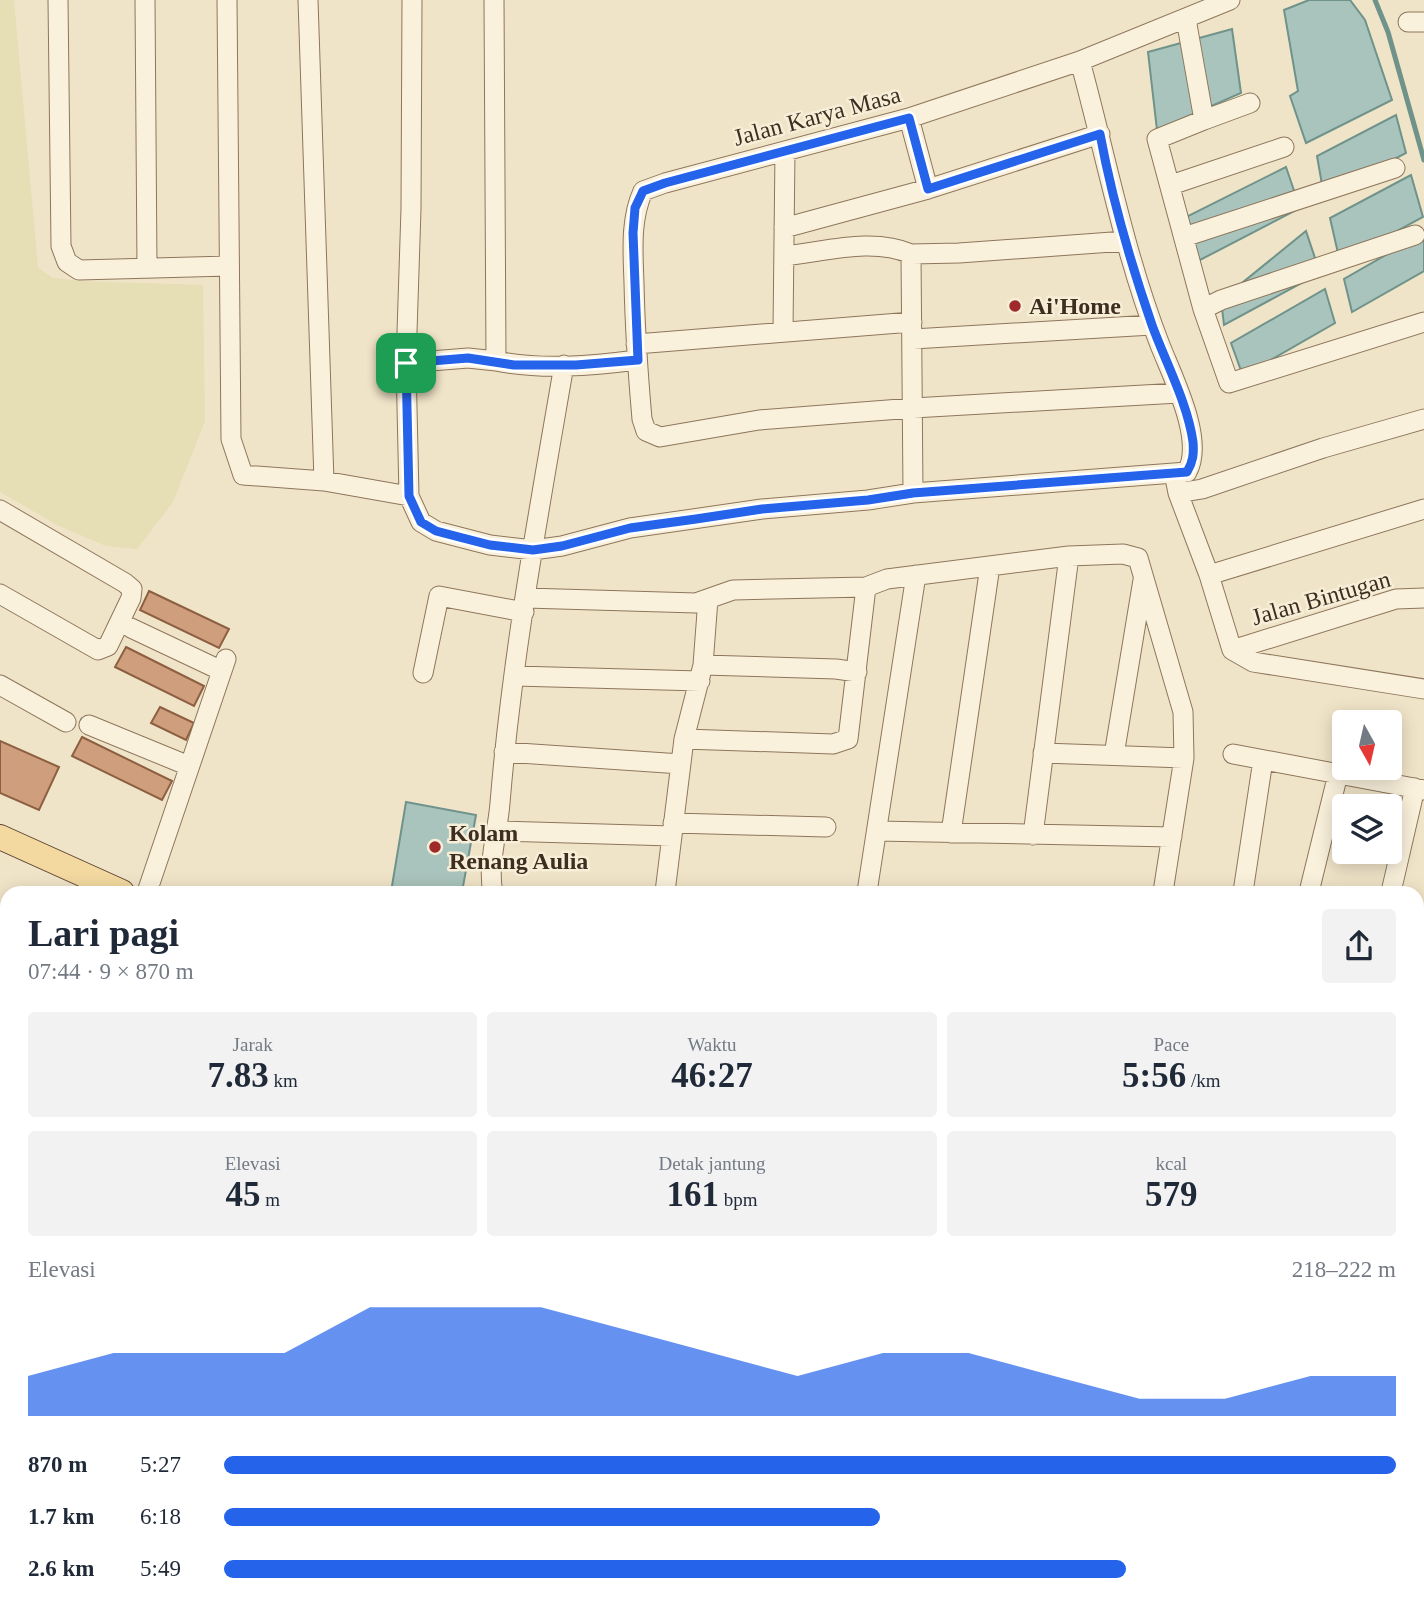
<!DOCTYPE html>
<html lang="id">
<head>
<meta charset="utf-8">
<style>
  :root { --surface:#fff; --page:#f2f2f3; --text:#1f2937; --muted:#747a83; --accent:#2563eb }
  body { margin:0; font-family:Georgia,serif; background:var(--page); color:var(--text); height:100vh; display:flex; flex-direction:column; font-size:26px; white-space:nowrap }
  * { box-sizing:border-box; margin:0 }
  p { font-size:23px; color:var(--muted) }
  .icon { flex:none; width:38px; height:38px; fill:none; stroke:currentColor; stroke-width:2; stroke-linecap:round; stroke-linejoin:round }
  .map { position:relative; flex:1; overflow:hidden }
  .panel { position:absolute; left:0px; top:886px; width:1424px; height:726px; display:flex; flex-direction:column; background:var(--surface); border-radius:21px 21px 0 0; box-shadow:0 4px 18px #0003 }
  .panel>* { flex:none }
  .needle { width:46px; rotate:172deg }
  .fabs { position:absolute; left:1332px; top:710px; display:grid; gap:14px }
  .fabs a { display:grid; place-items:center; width:70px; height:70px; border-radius:7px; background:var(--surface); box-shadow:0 4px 18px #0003; font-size:35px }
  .pin { position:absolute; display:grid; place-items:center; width:60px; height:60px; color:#fff; margin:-30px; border-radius:14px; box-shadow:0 4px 10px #0006 }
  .round { display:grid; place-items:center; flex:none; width:74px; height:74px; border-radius:7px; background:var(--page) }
  .headline { display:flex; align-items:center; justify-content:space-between; height:119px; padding:0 28px }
  h1 { font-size:38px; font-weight:700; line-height:52px }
  .figures { display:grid; grid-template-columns:repeat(3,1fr); gap:10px; height:119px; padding:7px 28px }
  .figures div { display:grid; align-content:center; border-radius:7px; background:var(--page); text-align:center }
  .figures b { font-size:35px; font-weight:700 }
  .figures small { font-size:19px; font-weight:400 }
  .figures p { font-size:19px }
  .chart { height:196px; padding:14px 28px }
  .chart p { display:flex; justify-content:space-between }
  .chart svg { width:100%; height:126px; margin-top:7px; fill:var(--accent); opacity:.7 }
  ul { padding:0 28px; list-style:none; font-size:23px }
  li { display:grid; grid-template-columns:112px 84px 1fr; align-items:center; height:52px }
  li i { height:18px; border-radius:9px; background:var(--accent) }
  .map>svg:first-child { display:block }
  .farmland { fill:#e6deb5 }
  .water { fill:#a9c4bc; stroke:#6f938a; stroke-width:2 }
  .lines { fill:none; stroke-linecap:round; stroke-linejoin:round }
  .stream { stroke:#6f938a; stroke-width:5 }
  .building { fill:#cf9f7d; stroke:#8d5f41; stroke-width:2 }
  .minor-casing { stroke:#8d765c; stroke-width:21 }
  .major-casing { stroke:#5b4430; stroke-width:26 }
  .minor { stroke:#faf1dc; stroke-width:19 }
  .major { stroke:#f3d9a0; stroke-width:24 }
  .route-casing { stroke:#fff; stroke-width:14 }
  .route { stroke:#2563eb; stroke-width:9 }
  .poi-dot { fill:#9e2a2b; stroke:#f7eed8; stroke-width:2.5 }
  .labels { text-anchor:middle; stroke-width:5; stroke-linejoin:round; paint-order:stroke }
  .street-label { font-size:24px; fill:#3d2e20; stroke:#f7eed8 }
  .poi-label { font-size:24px; font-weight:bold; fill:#3d2e20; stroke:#f7eed8; text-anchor:start }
</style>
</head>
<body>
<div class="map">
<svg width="1424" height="1611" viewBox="0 0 1424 1611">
  <rect width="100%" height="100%" fill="#f0e4c8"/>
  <path class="farmland" d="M0,0H14L38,268L53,278L81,281L203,285L205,421L173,502L137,549L106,546L59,526L0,492Z"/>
  <path class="water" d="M1309,0H1350L1365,20L1392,100L1306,143L1290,96L1298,91L1284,10Z
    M1232,29L1241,93L1157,130L1148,52Z
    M1396,115L1406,153L1324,196L1317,156Z
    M1286,167L1300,208L1200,260L1184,237V218Z
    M1411,175L1423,217L1340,262L1330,218Z
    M1306,231L1320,273L1224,325L1221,300Z
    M1424,233V271L1352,312L1344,279Z
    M1325,289L1335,323L1243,376L1231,343Z
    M406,802L476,815L462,892H391Z"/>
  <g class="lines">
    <path class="stream" d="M1375,0L1388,32L1424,160
      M1418,1223L1424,1212
      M1276,1605L1277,1611"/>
  </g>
  <path class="building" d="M149,591L229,629L219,648L140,610Z
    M126,647L204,686L194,706L115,667Z
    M160,707L194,723L186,740L151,723Z
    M82,737L172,781L162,800L72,756Z
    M0,741L59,767L39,810L0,793Z
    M395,1605H417V1611H382L381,1607Z"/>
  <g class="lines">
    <defs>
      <path id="minor" d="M58,0L61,246L67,262L79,270L229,266
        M145,0L147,268
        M227,0L231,439L243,475L324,481L409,496
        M308,0L324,481
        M412,0L411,209L406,363L409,496L421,522L436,531L459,537L490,545L533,550L562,546L630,528L762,509L868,500L913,493L1187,472C1205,440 1173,378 1160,345C1124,253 1106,156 1080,61
        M1186,19L1204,120L1250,103
        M1408,22H1424
        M909,118L928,189
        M1204,120L1157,139L1203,309L1229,383L1424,322
        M1171,185L1284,147
        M784,228L928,189L1100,134
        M1184,237L1395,168
        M784,256C825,252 872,237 911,254
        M1203,309L1221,300L1415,235
        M783,331L785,151
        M913,339L1152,325
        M636,344L912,322
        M496,361C542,370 591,366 637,360
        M406,363L468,358L496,361L494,0
        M1179,393L913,408L759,420L660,437L646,431L642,419C638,374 635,328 634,283C633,252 630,220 643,191L665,183L909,118L1080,61L1230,0
        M1174,473L1178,493L1209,575L1232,650L1253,662L1424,689
        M913,493L911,254L959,253L1126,241
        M1178,493L1202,489L1323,448L1424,419
        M0,510L125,583L132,589L131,598L108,646L98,650L0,594
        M1209,575L1424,509
        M526,598L696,603L733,590L866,587L887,579L1069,556L1123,554L1138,558L1183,712L1184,758L1163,892
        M131,628L222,671
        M1232,650L1396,599L1424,598
        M703,665L836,669L857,672
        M423,673L439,596L524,612
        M515,676L700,681
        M0,685L66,722
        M89,725L189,766
        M684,739L833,744L848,739L866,587
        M504,752L681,764
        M1043,753L1184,758
        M1233,754L1424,790
        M1114,755L1143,580
        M673,823L826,827
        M498,831L672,836
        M877,831L1172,837
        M951,833L990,566
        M1033,835L1069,556
        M147,892L226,659
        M493,892C487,867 498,830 500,803C512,656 539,510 564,365
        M665,892L684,739L703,665L708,599
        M867,892L916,575
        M1243,892L1263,760
        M1309,892L1338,774
        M1391,892L1415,788
        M1421,919L1424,999
        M0,966L7,968
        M0,1048L7,1050
        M1418,1107H1424
        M0,1131L7,1133
        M0,1229L7,1231
        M1418,1285L1424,1287
        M0,1461L7,1504
        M1418,1585L1424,1586
        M24,1605L25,1611
        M199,1605L200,1611
        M253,1605L254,1611
        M355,1605L357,1611
        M460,1605L461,1611
        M829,1605L830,1611
        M1182,1605L1184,1611
        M145,1611L181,1605
        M569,1611L601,1605"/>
      <path id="major" d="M0,837L122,892
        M721,1605L722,1611"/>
    </defs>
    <use href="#minor" class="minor-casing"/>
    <use href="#major" class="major-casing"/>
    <use href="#minor" class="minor"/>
    <use href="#major" class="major"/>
  </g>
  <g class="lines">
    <defs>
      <path id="route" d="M909,118L928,189L1100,134C1112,199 1131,264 1152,325C1165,361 1188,404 1193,442C1194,454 1193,462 1187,472L913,493L868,500L762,509L696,519L630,528L562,546L533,550L490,545L459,537L436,531L421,522L409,496L406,363L468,358L514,365H576L638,360L633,233L635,208L643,191L665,183Z"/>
    </defs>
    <use href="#route" class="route-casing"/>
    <use href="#route" class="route"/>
  </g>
  <g class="poi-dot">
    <circle cx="1015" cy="306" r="7"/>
    <circle cx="435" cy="847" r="7"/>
  </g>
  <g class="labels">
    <g class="street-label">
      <text transform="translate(817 116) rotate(-15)" y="8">Jalan Karya Masa</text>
      <text transform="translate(1321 598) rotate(-16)" y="8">Jalan Bintugan</text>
    </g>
    <g class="poi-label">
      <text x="1029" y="314">Ai'Home</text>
      <text x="449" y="841">Kolam<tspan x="449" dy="28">Renang Aulia</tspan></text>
    </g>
  </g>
</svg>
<div class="fabs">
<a><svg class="needle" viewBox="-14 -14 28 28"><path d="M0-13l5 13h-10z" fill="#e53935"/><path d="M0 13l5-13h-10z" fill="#747a83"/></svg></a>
<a><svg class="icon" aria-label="layers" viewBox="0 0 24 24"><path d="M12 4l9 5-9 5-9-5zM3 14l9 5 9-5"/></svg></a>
</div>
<div class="pin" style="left:406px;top:363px;background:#1e9e55"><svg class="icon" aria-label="arrive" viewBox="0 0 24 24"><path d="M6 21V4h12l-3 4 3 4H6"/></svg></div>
<section class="panel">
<div class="headline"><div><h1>Lari pagi</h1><p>07:44 · 9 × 870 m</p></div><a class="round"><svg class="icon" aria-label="share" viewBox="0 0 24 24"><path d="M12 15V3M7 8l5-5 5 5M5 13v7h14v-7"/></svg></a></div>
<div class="figures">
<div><p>Jarak</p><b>7.83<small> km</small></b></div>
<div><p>Waktu</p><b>46:27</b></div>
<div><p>Pace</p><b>5:56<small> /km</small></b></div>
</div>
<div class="figures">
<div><p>Elevasi</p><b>45<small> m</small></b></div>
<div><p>Detak jantung</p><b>161<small> bpm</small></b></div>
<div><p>kcal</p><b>579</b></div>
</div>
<div class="chart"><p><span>Elevasi</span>218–222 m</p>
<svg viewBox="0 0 160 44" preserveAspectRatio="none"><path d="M0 44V30L10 22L20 22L30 22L40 6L50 6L60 6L70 14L80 22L90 30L100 22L110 22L120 30L130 38L140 38L150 30L160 30V44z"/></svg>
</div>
<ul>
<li><b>870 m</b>5:27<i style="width:100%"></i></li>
<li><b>1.7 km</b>6:18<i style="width:56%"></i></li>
<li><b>2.6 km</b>5:49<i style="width:77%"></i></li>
</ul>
</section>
</div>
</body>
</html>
